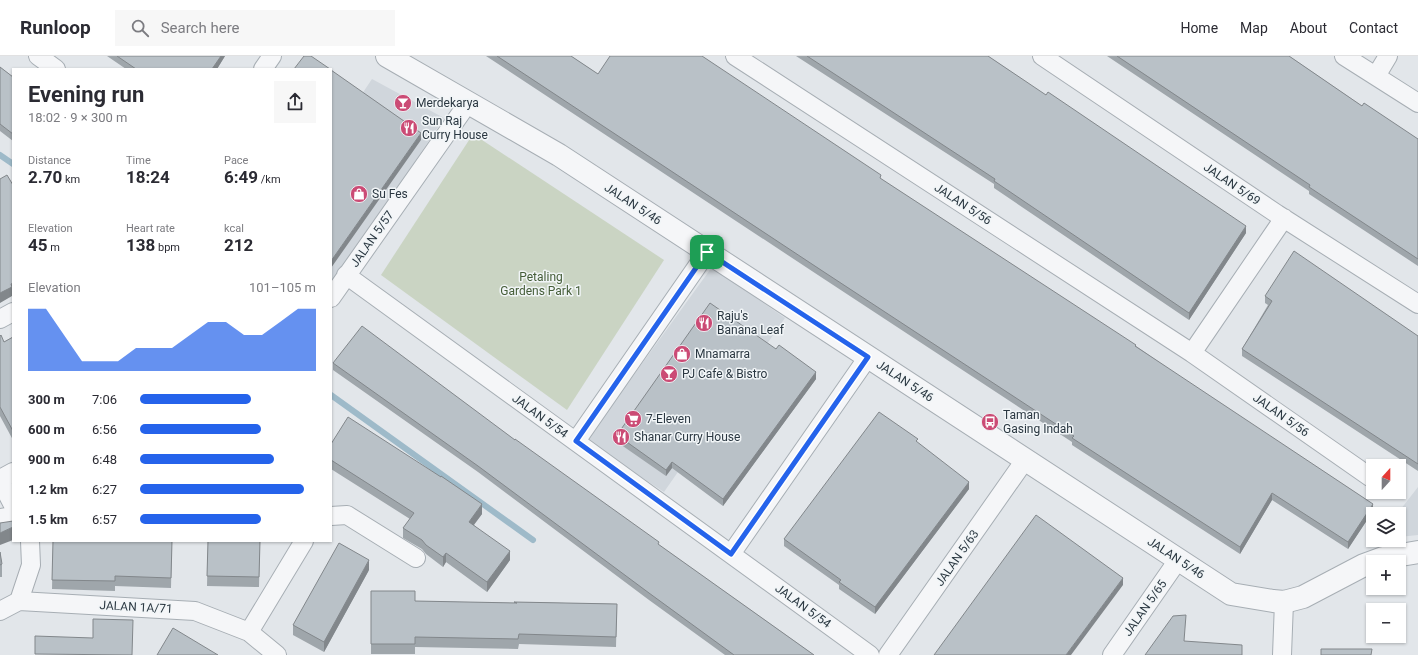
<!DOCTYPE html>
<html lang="en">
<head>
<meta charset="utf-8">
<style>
  :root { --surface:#fff; --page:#f7f7f7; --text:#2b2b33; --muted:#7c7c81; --line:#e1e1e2; --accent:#2563eb }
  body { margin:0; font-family:Roboto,sans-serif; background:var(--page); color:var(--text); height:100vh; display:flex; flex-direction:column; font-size:15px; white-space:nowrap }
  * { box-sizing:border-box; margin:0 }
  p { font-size:13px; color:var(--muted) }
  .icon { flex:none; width:22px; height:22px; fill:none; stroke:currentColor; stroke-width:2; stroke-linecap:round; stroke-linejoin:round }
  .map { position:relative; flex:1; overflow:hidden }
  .details { position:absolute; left:12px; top:12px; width:320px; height:474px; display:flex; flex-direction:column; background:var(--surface); border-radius:0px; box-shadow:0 1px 3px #0004 }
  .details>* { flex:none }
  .needle { width:26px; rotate:21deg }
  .buttons { position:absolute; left:1366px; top:403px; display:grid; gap:8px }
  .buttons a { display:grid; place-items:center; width:40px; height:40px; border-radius:0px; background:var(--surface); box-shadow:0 1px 3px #0004; font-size:20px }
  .pin { position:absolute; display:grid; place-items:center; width:34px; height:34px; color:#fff; margin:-17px; border-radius:8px; box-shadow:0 2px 6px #0006 }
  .round { display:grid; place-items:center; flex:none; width:42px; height:42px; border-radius:0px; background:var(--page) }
  .head { display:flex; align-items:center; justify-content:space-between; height:68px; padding:0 16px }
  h1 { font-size:22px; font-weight:700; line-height:30px }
  .figures { display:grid; grid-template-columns:repeat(3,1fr); gap:6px; height:68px; padding:4px 16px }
  .figures div { display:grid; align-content:center }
  .figures b { font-size:17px; font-weight:700 }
  .figures small { font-size:11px; font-weight:400 }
  .figures p { font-size:11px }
  .chart { height:112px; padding:8px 16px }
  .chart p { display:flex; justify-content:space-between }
  .chart svg { width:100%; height:72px; margin-top:4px; fill:var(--accent); opacity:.7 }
  ul { padding:0 16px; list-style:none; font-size:13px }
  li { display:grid; grid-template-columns:64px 48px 1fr; align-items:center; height:30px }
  li i { height:10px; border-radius:5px; background:var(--accent) }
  header { display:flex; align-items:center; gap:24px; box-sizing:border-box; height:56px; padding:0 20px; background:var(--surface); border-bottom:1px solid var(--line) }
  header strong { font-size:19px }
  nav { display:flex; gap:22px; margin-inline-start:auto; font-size:14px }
  .search { width:280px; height:36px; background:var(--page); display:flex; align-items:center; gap:10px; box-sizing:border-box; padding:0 14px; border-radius:0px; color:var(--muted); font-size:15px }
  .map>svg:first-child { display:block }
  .built { fill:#d0d6dc }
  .green { fill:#cad4c3 }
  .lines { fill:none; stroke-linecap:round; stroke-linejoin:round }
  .stream { stroke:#9ebac9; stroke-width:6 }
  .minor-casing { stroke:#a7aeb4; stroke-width:20 }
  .tertiary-casing { stroke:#a7aeb4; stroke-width:24 }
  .minor { stroke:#f5f6f8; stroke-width:18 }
  .tertiary { stroke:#f5f6f8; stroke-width:22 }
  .wall { fill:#9fa6ab }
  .shaded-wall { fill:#82878b }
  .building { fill:#b9c1c7; stroke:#82878b }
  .route-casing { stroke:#fff; stroke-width:8 }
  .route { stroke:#2563eb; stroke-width:5 }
  .labels { text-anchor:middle; stroke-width:3; stroke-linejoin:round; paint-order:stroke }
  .poi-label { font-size:12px; fill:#2a3741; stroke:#f1f5f7; text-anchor:start }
  .street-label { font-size:12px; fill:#2a3741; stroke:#f1f5f7 }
  .park-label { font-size:12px; fill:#455d38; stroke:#f1f5f7 }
</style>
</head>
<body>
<header>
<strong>Runloop</strong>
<div class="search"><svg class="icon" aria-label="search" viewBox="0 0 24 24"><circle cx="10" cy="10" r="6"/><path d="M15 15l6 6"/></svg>Search here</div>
<nav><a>Home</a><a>Map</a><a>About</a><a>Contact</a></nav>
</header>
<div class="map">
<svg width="1418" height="599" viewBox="0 0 1418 599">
  <rect width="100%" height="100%" fill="#e2e6ea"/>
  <path class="built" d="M372,23L444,62L331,232V84Z
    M712,211L785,262L664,436L586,385Z
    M1418,431V479L1399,481V458H1397Z"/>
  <path class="green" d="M473,78L664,204L567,354L381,219Z"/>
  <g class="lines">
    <path class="stream" d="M0,99L13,108
      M331,339L533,484"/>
    <defs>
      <path id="minor" d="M38,0L56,13
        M735,0L1192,297L1370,421
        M1042,0L1277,158L1418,248
        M1344,0L1418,47
        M263,13L272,0
        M1376,20L1388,0
        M346,219L870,599
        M331,242L468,47
        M0,263L13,256
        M1192,297L1284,162
        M576,385L707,196
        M0,423L13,416
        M0,424L13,449
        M331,460L347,459L416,502
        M0,462L13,460
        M731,498L868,301
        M19,545L195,555L249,576L277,599
        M0,555L19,545L31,509L30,485
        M249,576L304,485
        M888,599L1025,404
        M1112,599L1178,504
        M1282,599L1284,546"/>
      <path id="tertiary" d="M387,0L559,99L1231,538L1273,545L1284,546L1303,541L1364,509L1383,502L1418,496"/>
    </defs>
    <use href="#minor" class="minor-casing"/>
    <use href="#tertiary" class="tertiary-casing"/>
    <use href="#minor" class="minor"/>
    <use href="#tertiary" class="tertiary"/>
  </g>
  <path class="wall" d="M107,0H225L217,13H126Z
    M486,0H571L598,18L881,123L1136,290L1373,455L1348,493L1272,444L1240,498L1072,389V386L824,223Z
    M796,0H988L1246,177L1189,264L994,132V128Z
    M1107,0H1289L1362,50L1418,83V210L1309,138V135Z
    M0,11L13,21V85L0,75Z
    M1265,240L1418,280V415L1242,300V293L1268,249L1265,247Z
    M0,280L4,286L13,281V384L0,360Z
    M776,293L816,323L723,450L672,412L666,420L617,386V379Z
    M333,307L515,384L659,489L814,599H725L649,544L478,416L333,314Z
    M918,387L969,433L875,558L839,533V529L784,490V483Z
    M331,388L482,458L474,469L510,504L487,536L446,506L443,511L426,498L422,493L403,482V472L410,463L331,413Z
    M53,485H172L171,532L115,530V535L52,533Z
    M208,485H260L259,531L207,530Z
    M0,496L2,508V521H0Z
    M369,514L324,596L293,579V569Z
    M371,535L415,545L514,547V546L617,548L616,591L519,588L518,593L415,591V598H371Z"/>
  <path class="shaded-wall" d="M221,0H225L217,13H212Z
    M421,77V84L331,212V205Z
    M1246,170V177L1189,264V257Z
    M13,227L12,240L0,247V237Z
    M816,316V323L723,450V443Z
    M672,406V412L666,420V414Z
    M969,426V433L875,558V551Z
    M1272,437V444L1240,498V491Z
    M482,448V458L469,475V466Z
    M1373,448V455L1348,493V486Z
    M13,471V484L0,489V477Z
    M510,495V504L487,536V526Z
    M446,497V506L443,511V501Z
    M369,504V514L324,596V586Z
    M1123,522V529L1071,599H1066Z"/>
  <path class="building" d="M117,0H221L212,13H136Z
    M304,0H311L330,13H294Z
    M497,0H571L598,18L610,0H702L881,119L880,122L1136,289L1135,290L1373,448L1348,486L1272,437L1240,491L1072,382L1074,380L824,216Z
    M807,0H988L1046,39L1048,36L1246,170L1189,257L994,125L995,123Z
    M1117,0H1289L1362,50L1364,47L1418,83V203L1309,131L1310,129Z
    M0,11L13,21V78L0,68Z
    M331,14L421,77L331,205Z
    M7,119L13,129V227L11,228L12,231L0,237V123Z
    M1294,195L1418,280V408L1242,293L1272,245L1265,240Z
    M710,247L776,293L779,289L816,316L723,443L672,406L666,414L617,379Z
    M362,270L515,384V383L659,486L658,488L814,599H734L649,537L478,410L333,307Z
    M1,279L4,286L13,281V375L0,351V280Z
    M879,356L918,383L916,385L969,426L875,551L839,526L841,524L784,483Z
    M348,361L441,421V420L482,448L469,466L510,495L487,526L446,497L443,501L426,489L422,484L403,472L414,457L331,404V388Z
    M1036,459L1123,522L1066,599H934Z
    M13,465V471L0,477V467Z
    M53,485H172L171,522L115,520V525L52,524Z
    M208,485H260L259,521L207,520Z
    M339,487L369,504L324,586L293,569Z
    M0,496L2,508L0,509Z
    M371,535H415V545L517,547L514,546L617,548L616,581L519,578L518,583L415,581V588H371Z
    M1186,559L1184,585L1242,589V599H1145L1173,560Z
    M93,563L133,564L132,599L35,598V580L93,582Z
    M173,572L218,599H157Z
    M1321,593H1372L1371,599H1321Z"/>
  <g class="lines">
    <defs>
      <path id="route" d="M707,196L868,301L731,498L576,385Z"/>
    </defs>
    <use href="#route" class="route-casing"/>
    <use href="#route" class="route"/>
  </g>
  <defs>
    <symbol id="bar-disc" viewBox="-11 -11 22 22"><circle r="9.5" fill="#cb4b75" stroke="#f1f5f7"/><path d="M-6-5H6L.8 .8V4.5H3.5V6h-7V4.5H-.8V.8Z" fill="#fff"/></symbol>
    <symbol id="restaurant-disc" viewBox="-11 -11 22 22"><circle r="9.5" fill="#cb4b75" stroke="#f1f5f7"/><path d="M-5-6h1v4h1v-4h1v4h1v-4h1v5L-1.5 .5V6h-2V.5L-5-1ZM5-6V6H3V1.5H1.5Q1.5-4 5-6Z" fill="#fff"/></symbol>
    <symbol id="shop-disc" viewBox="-11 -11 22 22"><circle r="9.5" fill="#cb4b75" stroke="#f1f5f7"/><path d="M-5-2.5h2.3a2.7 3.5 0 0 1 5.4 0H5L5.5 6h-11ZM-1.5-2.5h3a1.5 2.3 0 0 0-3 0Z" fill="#fff"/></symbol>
    <symbol id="supermarket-disc" viewBox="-11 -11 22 22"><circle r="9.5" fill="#cb4b75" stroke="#f1f5f7"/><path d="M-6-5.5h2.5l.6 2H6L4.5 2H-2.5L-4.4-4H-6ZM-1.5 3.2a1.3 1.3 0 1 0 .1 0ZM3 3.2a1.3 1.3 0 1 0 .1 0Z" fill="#fff"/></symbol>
    <symbol id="bus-disc" viewBox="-11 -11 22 22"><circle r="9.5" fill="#cb4b75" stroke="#f1f5f7"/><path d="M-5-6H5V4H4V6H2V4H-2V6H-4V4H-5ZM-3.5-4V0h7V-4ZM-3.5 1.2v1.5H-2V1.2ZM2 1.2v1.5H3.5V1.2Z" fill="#fff"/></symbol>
  </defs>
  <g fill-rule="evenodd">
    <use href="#bar-disc" x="393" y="37" width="20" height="20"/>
    <use href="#restaurant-disc" x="399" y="62" width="20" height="20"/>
    <use href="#shop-disc" x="349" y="128" width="20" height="20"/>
    <use href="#restaurant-disc" x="694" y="257" width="20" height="20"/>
    <use href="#shop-disc" x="672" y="288" width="20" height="20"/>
    <use href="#bar-disc" x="659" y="308" width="20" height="20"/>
    <use href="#supermarket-disc" x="623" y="353" width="20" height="20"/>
    <use href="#bus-disc" x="980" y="356" width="20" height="20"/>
    <use href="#restaurant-disc" x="611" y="371" width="20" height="20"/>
  </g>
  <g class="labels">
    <g class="poi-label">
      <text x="416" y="51">Merdekarya</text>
      <text x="422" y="69">Sun Raj<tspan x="422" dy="14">Curry House</tspan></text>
      <text x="372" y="142">Su Fes</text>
      <text x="717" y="264">Raju's<tspan x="717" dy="14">Banana Leaf</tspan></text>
      <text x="695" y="302">Mnamarra</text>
      <text x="682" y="322">PJ Cafe &amp; Bistro</text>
      <text x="1003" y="363">Taman<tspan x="1003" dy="14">Gasing Indah</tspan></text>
      <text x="646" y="367">7-Eleven</text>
      <text x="634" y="385">Shanar Curry House</text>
    </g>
    <g class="street-label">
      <text transform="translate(1232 128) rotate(34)" y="4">JALAN 5/69</text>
      <text transform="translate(633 148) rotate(33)" y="4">JALAN 5/46</text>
      <text transform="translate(963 148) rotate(33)" y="4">JALAN 5/56</text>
      <text transform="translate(372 183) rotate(-55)" y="4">JALAN 5/57</text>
      <text transform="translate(905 325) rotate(33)" y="4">JALAN 5/46</text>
      <text transform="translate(1281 359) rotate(35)" y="4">JALAN 5/56</text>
      <text transform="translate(540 360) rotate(36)" y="4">JALAN 5/54</text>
      <text transform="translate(957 502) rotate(-55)" y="4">JALAN 5/63</text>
      <text transform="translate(1176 502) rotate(33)" y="4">JALAN 5/46</text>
      <text transform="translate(803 550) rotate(36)" y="4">JALAN 5/54</text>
      <text transform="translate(136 551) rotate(3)" y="4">JALAN 1A/71</text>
      <text transform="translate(1145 552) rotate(-55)" y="4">JALAN 5/65</text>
    </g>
    <g class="park-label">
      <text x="541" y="225">Petaling<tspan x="541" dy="14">Gardens Park 1</tspan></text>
    </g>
  </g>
</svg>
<div class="buttons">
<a><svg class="needle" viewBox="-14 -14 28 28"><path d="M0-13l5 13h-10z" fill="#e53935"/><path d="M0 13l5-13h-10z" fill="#7c7c81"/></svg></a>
<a><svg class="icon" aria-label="layers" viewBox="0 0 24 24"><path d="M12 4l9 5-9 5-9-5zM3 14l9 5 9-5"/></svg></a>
<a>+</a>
<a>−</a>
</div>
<div class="pin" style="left:707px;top:196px;background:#1e9e55"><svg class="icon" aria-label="arrive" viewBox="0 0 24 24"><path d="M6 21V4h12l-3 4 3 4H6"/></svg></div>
<section class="details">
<div class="head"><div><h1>Evening run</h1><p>18:02 · 9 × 300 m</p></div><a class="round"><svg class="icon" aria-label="share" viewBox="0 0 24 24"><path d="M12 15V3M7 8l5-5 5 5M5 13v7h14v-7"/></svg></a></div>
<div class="figures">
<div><p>Distance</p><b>2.70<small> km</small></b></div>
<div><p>Time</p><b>18:24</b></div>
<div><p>Pace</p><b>6:49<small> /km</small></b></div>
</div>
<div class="figures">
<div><p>Elevation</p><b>45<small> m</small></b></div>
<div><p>Heart rate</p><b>138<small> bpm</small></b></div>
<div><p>kcal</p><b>212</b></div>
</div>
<div class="chart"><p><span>Elevation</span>101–105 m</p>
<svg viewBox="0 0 160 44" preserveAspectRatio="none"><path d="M0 44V6L10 6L20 22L30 38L40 38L50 38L60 30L70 30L80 30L90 22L100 14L110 14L120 22L130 22L140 14L150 6L160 6V44z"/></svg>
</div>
<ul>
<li><b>300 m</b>7:06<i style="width:63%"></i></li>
<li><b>600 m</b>6:56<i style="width:69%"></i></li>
<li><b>900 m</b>6:48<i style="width:76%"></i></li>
<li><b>1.2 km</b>6:27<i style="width:93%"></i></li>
<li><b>1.5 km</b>6:57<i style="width:69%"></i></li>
</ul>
</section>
</div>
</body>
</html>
